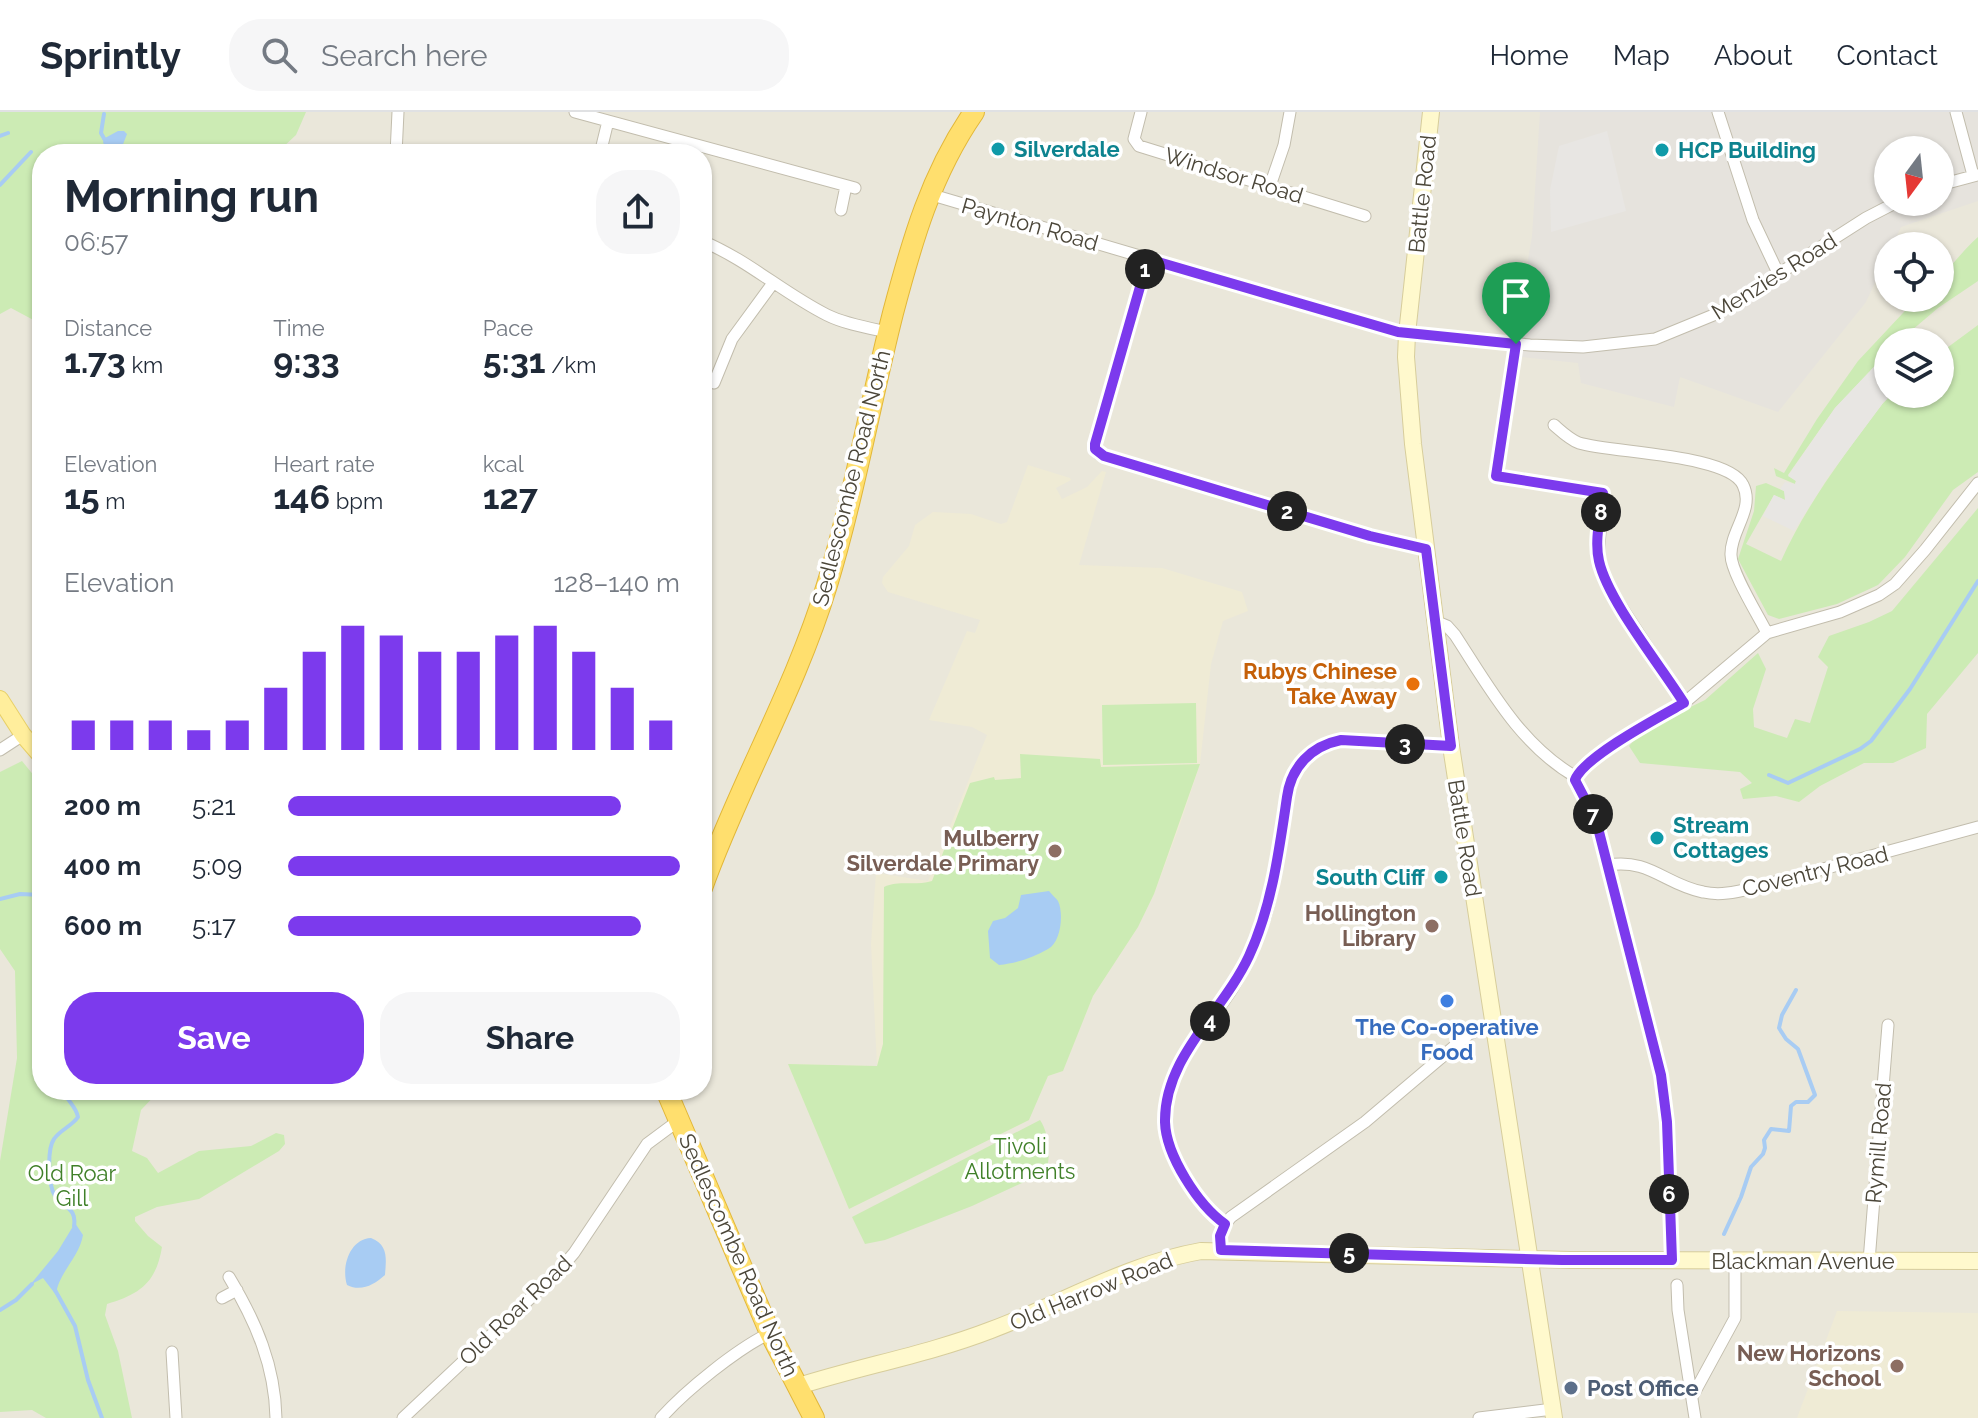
<!DOCTYPE html>
<html lang="en">
<head>
<meta charset="utf-8">
<style>
  :root { --surface:#fff; --page:#f6f6f7; --text:#1f2937; --muted:#747a83; --line:#e0e1e3; --accent:#7c3aed }
  body { margin:0; font-family:Raleway,sans-serif; background:var(--page); color:var(--text); height:100vh; display:flex; flex-direction:column; font-size:30px; white-space:nowrap }
  * { box-sizing:border-box; margin:0 }
  p { font-size:26px; color:var(--muted) }
  .icon { flex:none; width:44px; height:44px; fill:none; stroke:currentColor; stroke-width:2; stroke-linecap:round; stroke-linejoin:round }
  .map { position:relative; flex:1; overflow:hidden }
  .panel { position:absolute; left:32px; top:32px; width:680px; height:956px; display:flex; flex-direction:column; background:var(--surface); border-radius:32px; box-shadow:0 2px 6px #0004 }
  .panel>* { flex:none }
  .needle { width:52px; rotate:195deg }
  .tools { position:absolute; left:1874px; top:24px; display:grid; gap:16px }
  .tools a { display:grid; place-items:center; width:80px; height:80px; border-radius:50%; background:var(--surface); box-shadow:0 2px 6px #0004; font-size:40px }
  .pin { position:absolute; display:grid; place-items:center; width:68px; height:68px; color:#fff; margin:-82px -34px; border-radius:50% 50% 50% 0; rotate:-45deg; box-shadow:0 0 8px #0007 }
  .pin .icon { rotate:45deg }
  .km { position:absolute; width:40px; height:40px; margin:-20px; border-radius:50%; background:#222; color:#fff; font-size:22px; line-height:40px; text-align:center }
  .round { display:grid; place-items:center; flex:none; width:84px; height:84px; border-radius:32px; background:var(--page) }
  .overview { display:flex; align-items:center; justify-content:space-between; height:136px; padding:0 32px }
  h1 { font-size:44px; font-weight:700; line-height:60px }
  .figures { display:grid; grid-template-columns:repeat(3,1fr); gap:12px; height:136px; padding:8px 32px }
  .figures div { display:grid; align-content:center }
  .figures b { font-size:34px; font-weight:700 }
  .figures small { font-size:22px; font-weight:400 }
  .figures p { font-size:22px }
  .chart { height:224px; padding:16px 32px }
  .chart p { display:flex; justify-content:space-between }
  .chart svg { width:100%; height:144px; margin-top:8px; stroke:var(--accent); stroke-width:6 }
  .button { display:flex; gap:16px; margin-top:auto; padding:16px 32px }
  .button a { flex:1; height:92px; border-radius:32px; background:var(--accent); color:#fff; font-size:32px; font-weight:700; line-height:92px; text-align:center }
  .button a+a { background:var(--page); color:var(--text) }
  ul { padding:0 32px; list-style:none; font-size:26px }
  li { display:grid; grid-template-columns:128px 96px 1fr; align-items:center; height:60px }
  li i { height:20px; border-radius:10px; background:var(--accent) }
  header { display:flex; align-items:center; gap:48px; box-sizing:border-box; height:112px; padding:0 40px; background:var(--surface); border-bottom:2px solid var(--line) }
  header strong { font-size:38px }
  nav { display:flex; gap:44px; margin-inline-start:auto; font-size:28px }
  .search { width:560px; height:72px; background:var(--page); display:flex; align-items:center; gap:20px; box-sizing:border-box; padding:0 28px; border-radius:32px; color:var(--muted); font-size:30px }
  .map>svg:first-child { display:block }
  .residential { fill:#eae7da; fill-rule:evenodd }
  .industrial { fill:#e6e3dd; fill-rule:evenodd }
  .education { fill:#efebd5 }
  .green { fill:#ccebb4 }
  .parking { fill:#e8e6e3 }
  .water { fill:#a8ccf3 }
  .lines { fill:none; stroke-linecap:round; stroke-linejoin:round }
  .stream { stroke:#a8ccf3; stroke-width:4 }
  .street-casing { stroke:#c2bdad; stroke-width:13 }
  .secondary-casing { stroke:#d7cd9b; stroke-width:18 }
  .primary-casing { stroke:#e8d068; stroke-width:18 }
  .highway-casing { stroke:#e2b739; stroke-width:22 }
  .street { stroke:#fff; stroke-width:11 }
  .secondary { stroke:#fff9cd; stroke-width:16 }
  .primary { stroke:#ffee9c; stroke-width:16 }
  .highway { stroke:#ffdf6e; stroke-width:20 }
  .route-casing { stroke:#fff; stroke-width:16 }
  .route { stroke:#7c3aed; stroke-width:10 }
  .culture-dot { fill:#0f9aa8; stroke:#fff; stroke-width:3 }
  .food-dot { fill:#e8710a; stroke:#fff; stroke-width:3 }
  .education-dot { fill:#8d6e63; stroke:#fff; stroke-width:3 }
  .shop-dot { fill:#3f7fe0; stroke:#fff; stroke-width:3 }
  .service-dot { fill:#5c6f8a; stroke:#fff; stroke-width:3 }
  .labels { text-anchor:middle; stroke-width:7; stroke-linejoin:round; paint-order:stroke }
  .culture-label { font-size:22px; font-weight:bold; fill:#0d838f; stroke:#fff; text-anchor:start }
  .street-label { font-size:22px; fill:#4b4639; stroke:#fff }
  .food-label { font-size:22px; font-weight:bold; fill:#c56008; stroke:#fff; text-anchor:end }
  .education-label { font-size:22px; font-weight:bold; fill:#785e54; stroke:#fff; text-anchor:end }
  .shop-label { font-size:22px; font-weight:bold; fill:#366cbe; stroke:#fff }
  .park-label { font-size:22px; fill:#408029; stroke:#fff }
  .service-label { font-size:22px; font-weight:bold; fill:#4e5e75; stroke:#fff; text-anchor:start }
</style>
</head>
<body>
<header>
<strong>Sprintly</strong>
<div class="search"><svg class="icon" aria-label="search" viewBox="0 0 24 24"><circle cx="10" cy="10" r="6"/><path d="M15 15l6 6"/></svg>Search here</div>
<nav><a>Home</a><a>Map</a><a>About</a><a>Contact</a></nav>
</header>
<div class="map">
<svg width="1978" height="1306" viewBox="0 0 1978 1306">
  <rect width="100%" height="100%" fill="#f6f4ec"/>
  <path class="residential" d="M0,0H1978V1306H0ZM1888,38H1940V90H1888ZM42,42H702V978H42ZM1888,134H1940V186H1888ZM1888,230H1940V282H1888Z"/>
  <path class="industrial" d="M1540,0H1978V89L1901,115L1892,134H1888V142L1866,190L1778,300L1680,265L1674,295L1581,271L1578,251L1512,244L1532,124ZM1888,38H1940V90H1888Z"/>
  <path class="education" d="M1028,353L1070,366L1071,368L1056,376L1062,387L1087,375L1102,359L1106,360L1079,453L1162,456L1242,480L1248,499L1223,509L1211,552L1200,652L1178,718L1154,782L1138,815L1093,884L1063,959L1048,964L1029,1008L849,1097L788,952L877,954L871,832L876,761L928,769L987,623L972,615L929,608L967,519L975,521L980,508L888,480L882,471L883,465L909,434L915,413L933,400L971,402L1001,412L1007,410Z
    M1837,1199L1978,1201V1306H1797Z"/>
  <path class="green" d="M0,0H306L296,23L281,37L282,42H42V245L39,211L11,196L0,202Z
    M1978,125V169L1938,196L1898,230H1888V240L1835,296L1788,363L1796,369L1795,372L1776,364L1774,356L1784,361L1817,307L1858,249L1917,186H1940V165C1954,152 1964,137 1978,125Z
    M1978,213V360L1953,378L1905,445L1878,473L1837,492L1779,507L1768,503L1738,447L1754,399L1756,374L1766,371L1784,379L1786,385L1785,388L1774,383L1746,432L1781,449C1807,391 1845,342 1883,291L1892,282H1940V241Z
    M42,257V404L34,335Z
    M1978,396V541L1927,602L1926,636L1893,651H1864L1820,674L1799,690L1776,684L1743,687L1740,677L1752,671L1740,660L1640,651L1629,634L1643,618L1705,588L1758,541L1766,557L1753,597L1754,615L1787,626L1795,607L1810,611L1828,555L1818,545L1829,524L1869,510L1892,499Z
    M1196,591L1197,651L1103,653L1102,593Z
    M1020,642L1100,647L1101,655L1200,652L1154,782L1138,815L1093,884L1063,959L1048,964L1029,1008L849,1097L788,952L877,954L883,932L884,775C898,768 916,774 932,769L970,671L994,665L995,668L1021,666Z
    M22,649L35,665L42,652V978H160L141,998L132,1039L147,1046L158,1061L199,1039L251,1034L276,1021L284,1023L285,1032L279,1039L199,1087L157,1095L135,1105V1109L148,1124L162,1135C156,1171 140,1182 107,1192L105,1203L118,1239L132,1306H46L32,1298L0,1300V1049L17,946L15,859L0,837V660Z
    M1040,1008C1049,1021 1051,1045 1046,1060L972,1094L885,1128L865,1132L852,1105Z"/>
  <path class="parking" d="M1607,19L1626,99L1551,120L1550,78L1559,34Z
    M1888,240V282H1892L1883,291L1828,365L1794,419L1763,404L1774,383L1785,388L1784,379L1780,377L1785,370L1795,372L1796,369L1788,364L1835,296Z"/>
  <path class="water" d="M118,19H124L127,22L120,40L115,41L103,31L105,26Z
    M1049,779C1052,783 1056,786 1058,789C1064,801 1061,831 1048,837C1032,846 1017,851 999,853L990,846L988,819L993,809L1005,806L1018,796L1021,783Z
    M75,1111L83,1123C79,1146 58,1161 56,1183L43,1166L30,1173L58,1139Z
    M371,1126C389,1133 386,1148 385,1163C374,1173 361,1180 347,1173C341,1154 350,1127 371,1126Z"/>
  <g class="lines">
    <path class="stream" d="M104,2L101,21L106,30
      M0,24L8,21
      M0,73L31,40
      M1769,663L1788,671L1860,637L1871,629L1910,577L1978,469
      M0,787L20,782L42,783
      M63,978C67,989 76,994 78,1005C72,1014 60,1018 54,1027C47,1037 48,1073 55,1084C64,1096 77,1096 74,1114
      M1724,1122L1741,1085L1751,1055L1763,1042L1765,1036L1764,1028L1771,1017L1789,1019L1791,994L1796,990H1808L1815,983L1798,937L1786,927L1779,916L1782,903L1796,878
      M55,1178L75,1214L88,1268L102,1306
      M0,1198L16,1188L32,1172"/>
    <defs>
      <path id="street" d="M575,0L855,76
        M1141,0L1134,27L1139,34L1365,104
        M1718,0L1753,108L1778,161
        M1956,0L1973,63
        M396,42L398,0
        M600,42L608,9
        M1940,73L1977,63
        M1270,74L1284,33L1290,0
        M929,82L1398,220L1530,233L1583,235L1655,227L1716,202L1866,106L1897,90
        M841,98L846,74
        M702,129C748,148 783,181 827,203C845,212 869,216 888,220
        M1148,147L1095,332L1099,342L1370,424L1426,437
        M1516,232L1496,364L1603,381L1598,447L1609,476L1684,591
        M714,271L732,227L773,171
        M1554,313C1561,319 1569,327 1579,331C1612,341 1729,342 1743,373C1755,397 1730,419 1731,443C1731,460 1758,503 1767,521
        M1435,509L1447,514L1455,523C1489,575 1520,633 1576,665
        M0,638L23,623
        M1576,665L1583,655L1645,612L1684,591L1767,521L1840,500L1879,483L1895,472L1925,438L1978,371
        M1576,665V673L1596,708L1661,963L1667,1010L1672,1148
        M1608,753C1649,746 1666,773 1703,780C1720,784 1736,780 1753,776L1978,715
        M1225,1112C1198,1094 1166,1043 1165,1010C1165,955 1205,919 1232,877C1246,855 1257,829 1265,805C1274,776 1278,745 1283,715C1289,673 1292,639 1341,628L1451,634
        M1221,1138C1220,1125 1222,1115 1231,1105L1365,1010L1469,922L1493,912
        M1869,1149L1888,913
        M229,1165C256,1210 275,1254 276,1306
        M1677,1173L1678,1198L1695,1306
        M222,1186L237,1178
        M172,1240L176,1306
        M1692,1285L1735,1206V1149
        M403,1306L555,1163L574,1141L647,1032L678,1009
        M661,1306C686,1278 737,1237 770,1221
        M1479,1306L1553,1297"/>
      <path id="secondary" d="M1431,0L1407,222L1406,245L1413,332L1451,634L1554,1306
        M799,1274C862,1254 929,1242 991,1218C1061,1192 1127,1152 1201,1139L1571,1148L1978,1149"/>
      <path id="primary" d="M0,587L23,623L42,645"/>
      <path id="highway" d="M702,776C739,673 795,578 827,473C854,384 870,292 893,201C912,129 931,62 974,0
        M666,978L770,1221L814,1306"/>
    </defs>
    <use href="#street" class="street-casing"/>
    <use href="#secondary" class="secondary-casing"/>
    <use href="#primary" class="primary-casing"/>
    <use href="#highway" class="highway-casing"/>
    <use href="#street" class="street"/>
    <use href="#secondary" class="secondary"/>
    <use href="#primary" class="primary"/>
    <use href="#highway" class="highway"/>
  </g>
  <g class="lines">
    <defs>
      <path id="route" d="M1148,147L1398,220L1516,232L1496,364L1603,381C1601,402 1594,428 1599,449C1608,489 1661,554 1684,591C1661,604 1583,645 1575,668L1596,708L1661,963L1667,1010L1672,1148H1562L1221,1138L1220,1124L1225,1112C1198,1093 1166,1043 1165,1010C1164,945 1223,900 1249,844C1272,794 1279,739 1287,685C1291,655 1311,634 1341,628L1451,634L1426,437L1370,424L1104,344L1095,337V332Z"/>
    </defs>
    <use href="#route" class="route-casing"/>
    <use href="#route" class="route"/>
  </g>
  <g class="culture-dot">
    <circle cx="998" cy="37" r="8"/>
    <circle cx="1662" cy="38" r="8"/>
    <circle cx="1657" cy="726" r="8"/>
    <circle cx="1441" cy="765" r="8"/>
  </g>
  <circle class="food-dot" cx="1413" cy="572" r="8"/>
  <g class="education-dot">
    <circle cx="1055" cy="739" r="8"/>
    <circle cx="1432" cy="814" r="8"/>
    <circle cx="1897" cy="1254" r="8"/>
  </g>
  <circle class="shop-dot" cx="1447" cy="889" r="8"/>
  <circle class="service-dot" cx="1571" cy="1276" r="8"/>
  <g class="labels">
    <g class="culture-label">
      <text x="1014" y="45">Silverdale</text>
      <text x="1678" y="46">HCP Building</text>
      <text x="1673" y="721">Stream<tspan x="1673" dy="25">Cottages</tspan></text>
      <text x="1425" y="773" text-anchor="end">South Cliff</text>
    </g>
    <g class="street-label">
      <text transform="translate(1234 63) rotate(17)" y="8">Windsor Road</text>
      <text transform="translate(1422 82) rotate(-84)" y="8">Battle Road</text>
      <text transform="translate(1030 112) rotate(16)" y="8">Paynton Road</text>
      <text transform="translate(1774 164) rotate(-32)" y="8">Menzies Road</text>
      <text transform="translate(851 366) rotate(-76)" y="8">Sedlescombe Road North</text>
      <text transform="translate(1465 726) rotate(81)" y="8">Battle Road</text>
      <text transform="translate(1815 759) rotate(-14)" y="8">Coventry Road</text>
      <text transform="translate(1878 1031) rotate(-85)" y="8">Rymill Road</text>
      <text transform="translate(739 1143) rotate(66)" y="8">Sedlescombe Road North</text>
      <text x="1803" y="1157">Blackman Avenue</text>
      <text transform="translate(1091 1179) rotate(-22)" y="8">Old Harrow Road</text>
      <text transform="translate(515 1198) rotate(-44)" y="8">Old Roar Road</text>
    </g>
    <g class="food-label">
      <text x="1397" y="567">Rubys Chinese<tspan x="1397" dy="25">Take Away</tspan></text>
    </g>
    <g class="education-label">
      <text x="1039" y="734">Mulberry<tspan x="1039" dy="25">Silverdale Primary</tspan></text>
      <text x="1416" y="809">Hollington<tspan x="1416" dy="25">Library</tspan></text>
      <text x="1881" y="1249">New Horizons<tspan x="1881" dy="25">School</tspan></text>
    </g>
    <g class="shop-label">
      <text x="1447" y="923">The Co-operative<tspan x="1447" dy="25">Food</tspan></text>
    </g>
    <g class="park-label">
      <text x="1020" y="1042">Tivoli<tspan x="1020" dy="25">Allotments</tspan></text>
      <text x="72" y="1069">Old Roar<tspan x="72" dy="25">Gill</tspan></text>
    </g>
    <g class="service-label">
      <text x="1587" y="1284">Post Office</text>
    </g>
  </g>
</svg>
<div class="tools">
<a><svg class="needle" viewBox="-14 -14 28 28"><path d="M0-13l5 13h-10z" fill="#e53935"/><path d="M0 13l5-13h-10z" fill="#747a83"/></svg></a>
<a><svg class="icon" aria-label="locate" viewBox="0 0 24 24"><circle cx="12" cy="12" r="6"/><path d="M12 2v4M12 18v4M2 12h4M18 12h4"/></svg></a>
<a><svg class="icon" aria-label="layers" viewBox="0 0 24 24"><path d="M12 4l9 5-9 5-9-5zM3 14l9 5 9-5"/></svg></a>
</div>
<div class="pin" style="left:1516px;top:232px;background:#1e9e55"><svg class="icon" aria-label="arrive" viewBox="0 0 24 24"><path d="M6 21V4h12l-3 4 3 4H6"/></svg></div>
<b class="km" style="left:1145px;top:157px">1</b>
<b class="km" style="left:1287px;top:399px">2</b>
<b class="km" style="left:1405px;top:632px">3</b>
<b class="km" style="left:1210px;top:909px">4</b>
<b class="km" style="left:1349px;top:1141px">5</b>
<b class="km" style="left:1669px;top:1082px">6</b>
<b class="km" style="left:1593px;top:702px">7</b>
<b class="km" style="left:1601px;top:400px">8</b>
<section class="panel">
<div class="overview"><div><h1>Morning run</h1><p>06:57</p></div><a class="round"><svg class="icon" aria-label="share" viewBox="0 0 24 24"><path d="M12 15V3M7 8l5-5 5 5M5 13v7h14v-7"/></svg></a></div>
<div class="figures">
<div><p>Distance</p><b>1.73<small> km</small></b></div>
<div><p>Time</p><b>9:33</b></div>
<div><p>Pace</p><b>5:31<small> /km</small></b></div>
</div>
<div class="figures">
<div><p>Elevation</p><b>15<small> m</small></b></div>
<div><p>Heart rate</p><b>146<small> bpm</small></b></div>
<div><p>kcal</p><b>127</b></div>
</div>
<div class="chart"><p><span>Elevation</span>128–140 m</p>
<svg viewBox="0 0 160 44" preserveAspectRatio="none"><path d="M5 44V35M15 44V35M25 44V35M35 44V38M45 44V35M55 44V25M65 44V14M75 44V6M85 44V9M95 44V14M105 44V14M115 44V9M125 44V6M135 44V14M145 44V25M155 44V35"/></svg>
</div>
<ul>
<li><b>200 m</b>5:21<i style="width:85%"></i></li>
<li><b>400 m</b>5:09<i style="width:100%"></i></li>
<li><b>600 m</b>5:17<i style="width:90%"></i></li>
</ul>
<div class="button"><a>Save</a><a>Share</a></div>
</section>
</div>
</body>
</html>
